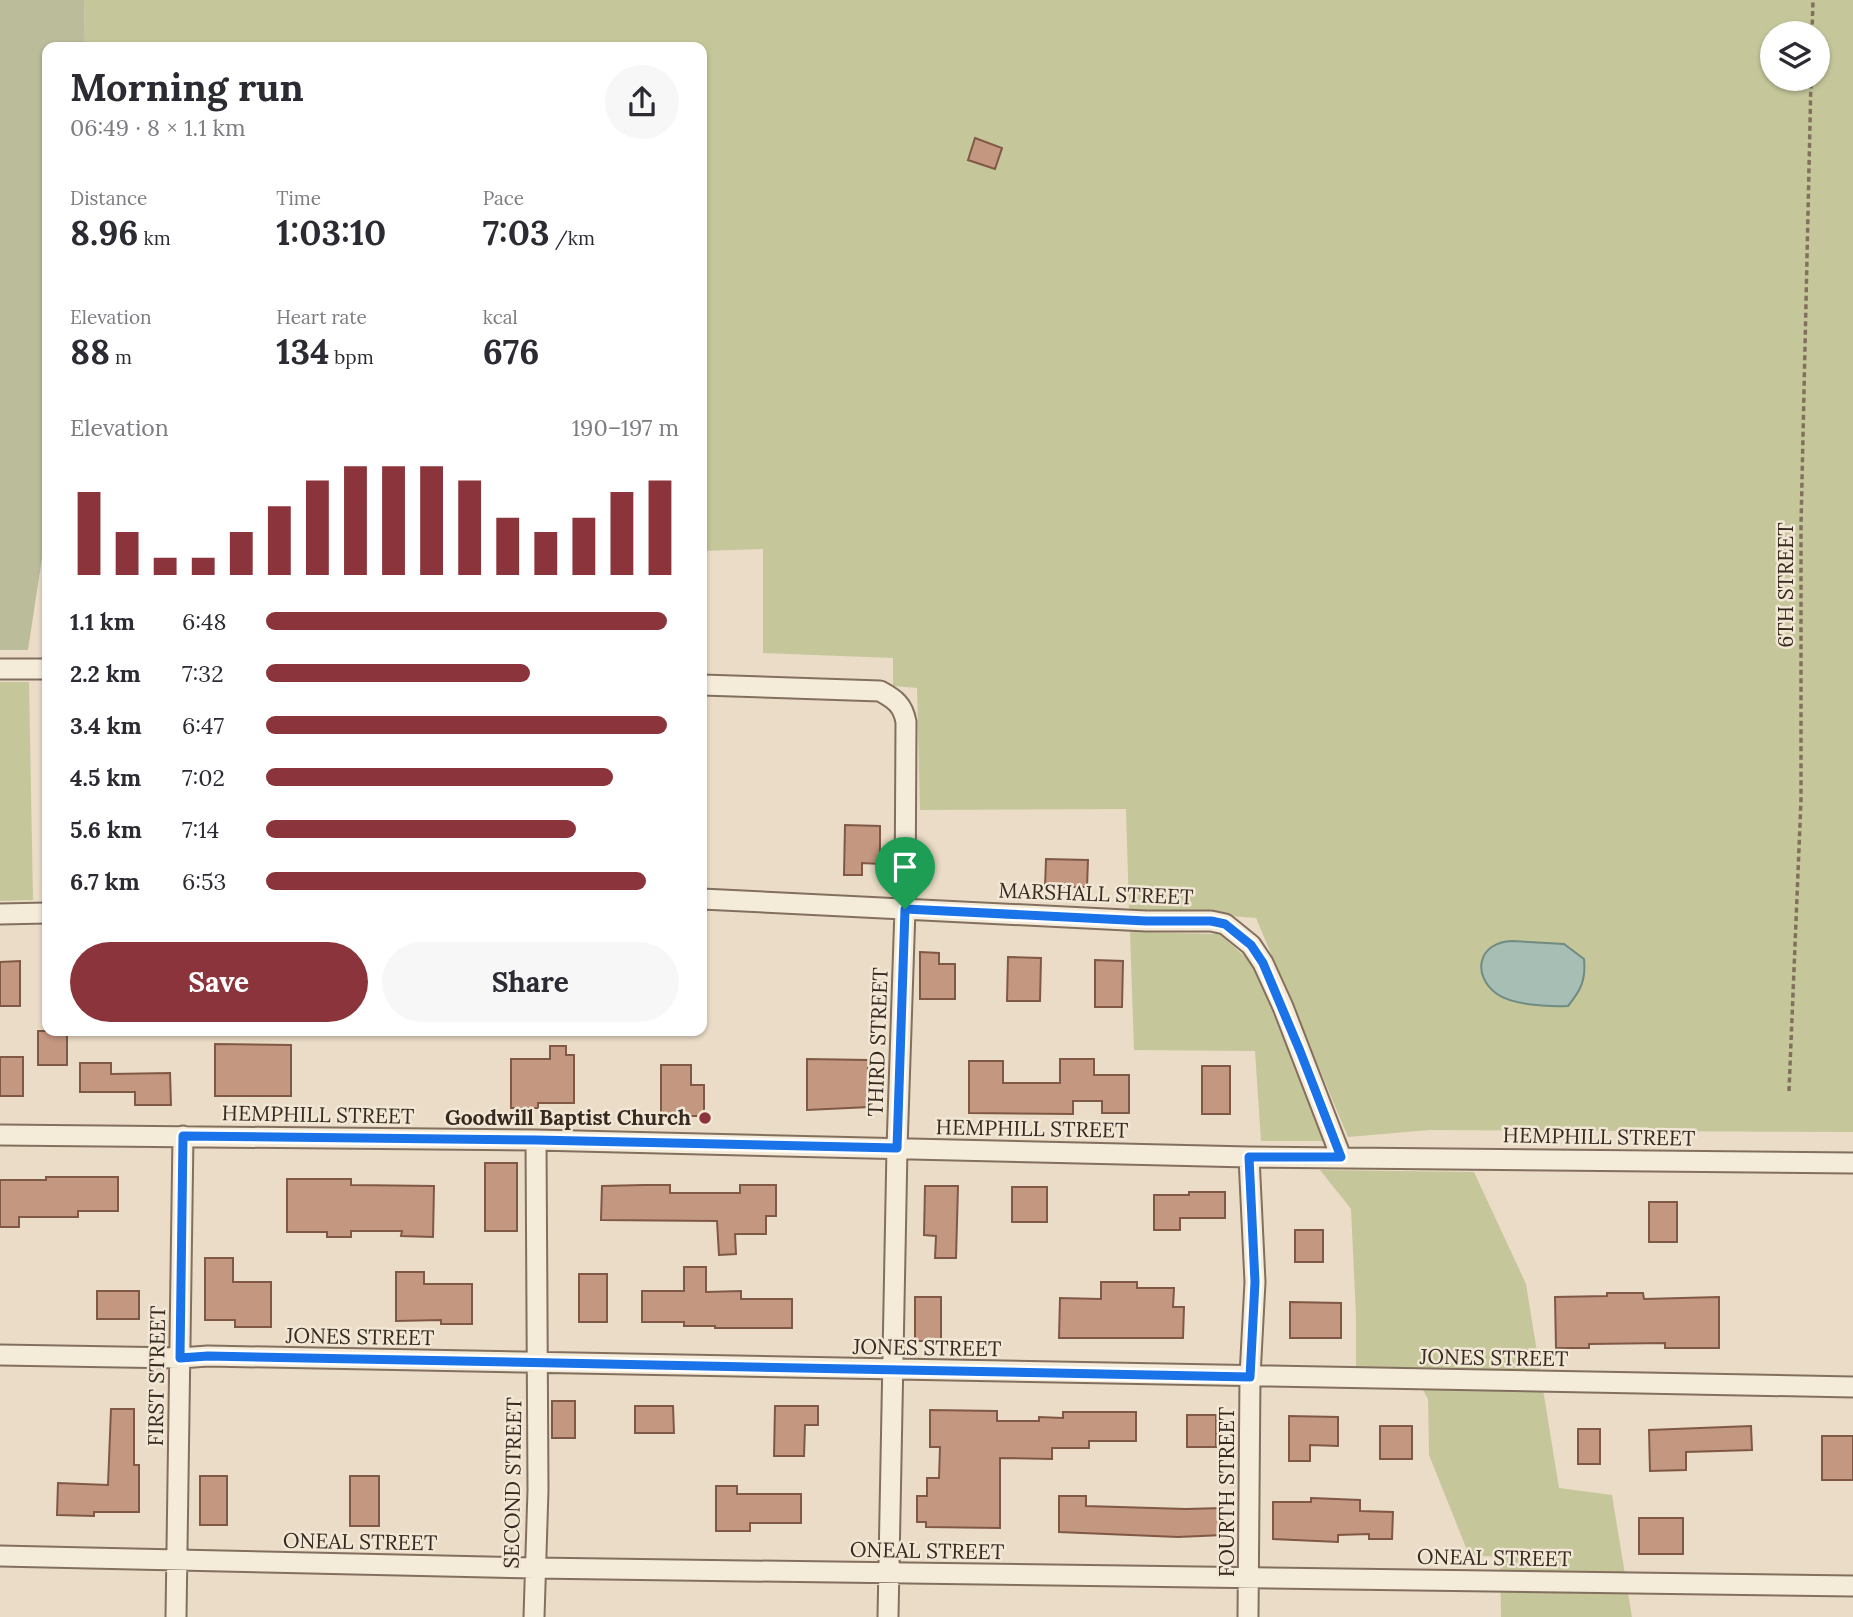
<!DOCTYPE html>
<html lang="en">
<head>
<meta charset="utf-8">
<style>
  :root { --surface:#fff; --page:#f7f7f7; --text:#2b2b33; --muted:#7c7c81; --accent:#8c343b }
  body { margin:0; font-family:Lora,serif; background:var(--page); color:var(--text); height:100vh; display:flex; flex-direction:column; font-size:26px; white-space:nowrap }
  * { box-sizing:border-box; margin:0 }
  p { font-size:23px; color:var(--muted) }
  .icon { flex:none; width:38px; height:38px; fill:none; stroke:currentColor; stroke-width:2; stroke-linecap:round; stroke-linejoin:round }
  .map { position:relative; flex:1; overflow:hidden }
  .panel { position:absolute; left:42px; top:42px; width:665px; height:994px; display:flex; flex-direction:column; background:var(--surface); border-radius:14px; box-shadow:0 2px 5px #0004 }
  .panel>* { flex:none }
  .controls { position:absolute; left:1760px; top:21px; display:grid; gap:14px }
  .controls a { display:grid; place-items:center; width:70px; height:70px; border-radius:50%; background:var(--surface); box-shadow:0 2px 5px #0004; font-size:35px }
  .pin { position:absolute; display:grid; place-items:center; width:60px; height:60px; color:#fff; margin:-72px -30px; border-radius:50% 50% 50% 0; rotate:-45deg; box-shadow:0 0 7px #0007 }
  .pin .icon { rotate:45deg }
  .round { display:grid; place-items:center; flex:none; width:74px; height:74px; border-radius:37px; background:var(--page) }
  .summary { display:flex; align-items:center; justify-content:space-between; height:119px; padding:0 28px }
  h1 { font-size:38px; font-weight:700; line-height:52px }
  .figures { display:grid; grid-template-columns:repeat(3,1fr); gap:10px; height:119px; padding:7px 28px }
  .figures div { display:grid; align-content:center }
  .figures b { font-size:35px; font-weight:700 }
  .figures small { font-size:19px; font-weight:400 }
  .figures p { font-size:19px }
  .chart { height:196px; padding:14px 28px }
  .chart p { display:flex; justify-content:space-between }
  .chart svg { width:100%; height:126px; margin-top:7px; stroke:var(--accent); stroke-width:6 }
  .action { display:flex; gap:14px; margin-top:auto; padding:14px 28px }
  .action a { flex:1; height:80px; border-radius:42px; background:var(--accent); color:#fff; font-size:28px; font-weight:700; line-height:80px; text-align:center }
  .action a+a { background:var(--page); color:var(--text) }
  ul { padding:0 28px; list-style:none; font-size:23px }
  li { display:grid; grid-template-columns:112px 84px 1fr; align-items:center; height:52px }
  li i { height:18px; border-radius:9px; background:var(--accent) }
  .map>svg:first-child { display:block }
  .green { fill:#c5c79b; fill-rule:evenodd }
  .cemetery { fill:#bbbd9a }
  .water { fill:#a7beb5; stroke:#6f8b82; stroke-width:2 }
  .building { fill:#c49780; stroke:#805846; stroke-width:2 }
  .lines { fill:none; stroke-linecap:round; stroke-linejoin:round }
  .minor-casing { stroke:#836f5e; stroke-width:23 }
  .path { stroke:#836f5e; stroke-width:3.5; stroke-dasharray:5 3.5; stroke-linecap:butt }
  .minor { stroke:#f5ebd9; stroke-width:19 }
  .route-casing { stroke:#fff; stroke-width:14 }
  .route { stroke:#1a73e8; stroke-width:9 }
  .poi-dot { fill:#8c343b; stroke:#f2e7d5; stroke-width:2.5 }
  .labels { text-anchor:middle; stroke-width:5; stroke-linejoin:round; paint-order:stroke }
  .street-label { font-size:21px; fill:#352920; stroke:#f2e7d5 }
  .poi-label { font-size:21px; font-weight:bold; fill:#352920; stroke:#f2e7d5; text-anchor:end }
</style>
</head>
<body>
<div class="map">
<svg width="1853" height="1617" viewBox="0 0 1853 1617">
  <rect width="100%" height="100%" fill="#eadcc6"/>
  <path class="green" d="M84,0H1853V1132L1430,1130L1348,1137L1256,918L1129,909L1126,809L920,810L917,688L893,686V658L763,653V549L702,551V47H85ZM1773,33H1818V79H1773Z
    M0,682H29L33,900L0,901Z
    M1130,932L1220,934L1253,964L1325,1141H1261L1255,1051L1134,1050Z
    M1320,1170L1474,1172L1526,1284L1559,1488L1612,1495L1632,1617H1501L1500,1557L1469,1555L1429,1455L1428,1399L1410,1367H1356V1316L1351,1209Z"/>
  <path class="cemetery" d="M0,0H84L85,47H47V525L28,650H0Z"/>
  <path class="water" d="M1512,941L1564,944L1584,959C1586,980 1581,990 1568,1006C1550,1007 1512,1005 1497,994C1471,975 1478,942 1512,941Z"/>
  <path class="building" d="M975,138L1002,148L995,169L968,160Z
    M845,825L880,826V864L862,863V875H844Z
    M1046,859L1088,860L1087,887H1045Z
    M920,952L939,953V964H955V999H920Z
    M1008,957L1041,958L1040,1001H1007Z
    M1095,960L1123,961L1122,1007H1095Z
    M20,961V1006H0V962Z
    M38,1031H67V1065H38Z
    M215,1044L291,1045V1096H215Z
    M550,1046H566V1055H574V1103H538V1108H511V1059H550Z
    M0,1057H23V1096H0Z
    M807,1059L868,1060L869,1107L807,1110Z
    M1060,1059H1094V1075H1129V1113H1102V1101H1073V1114L969,1113V1061H1003V1083H1060Z
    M80,1063H111V1074L170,1073L171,1105H135V1092H80Z
    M661,1065H691V1085H704V1116H661Z
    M1202,1066H1230V1114H1202Z
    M485,1163H517V1231H485Z
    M46,1177H118V1211H78V1217H19V1227H0V1180H46Z
    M287,1179H351V1185L434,1186L433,1237L401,1236L402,1231H351V1237H327V1232H287Z
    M643,1185H670V1193H740V1185H776V1216H766V1234H735L736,1254L719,1255L717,1221L601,1220L602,1186Z
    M925,1186H958L956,1258H935L936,1236L924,1235Z
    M1012,1187H1047V1222H1012Z
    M1189,1192H1225V1218H1180V1230H1154V1195H1189Z
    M1649,1202H1677V1242H1649Z
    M1295,1230H1323V1262H1295Z
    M205,1258H233V1282H271V1327H235V1320H205Z
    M684,1267H706V1292L741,1291V1299H792V1328H715V1326H684V1322H642V1291H684Z
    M396,1272H424V1284H472V1324H441V1320L396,1321Z
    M579,1274H607V1322H579Z
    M1101,1282H1137V1288H1174L1173,1307H1184L1183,1338H1059L1060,1298L1101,1299Z
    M97,1291H139V1319H97Z
    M1607,1293H1643L1644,1299L1719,1297V1348H1665V1343L1589,1344V1348H1556L1555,1297L1607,1296Z
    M915,1297H941V1341H915Z
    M1290,1302L1341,1303V1338H1290Z
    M552,1401H575V1438H552Z
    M635,1406H673L674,1433H635Z
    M775,1406H818V1425H805L804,1456H774Z
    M111,1409H134V1465H139V1512H94V1516L57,1515L58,1483L108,1485Z
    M930,1410L997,1411V1421H1039V1417L1063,1418V1412H1136V1441H1089V1448H1052V1459L1000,1458V1528L926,1527V1522H917V1496H927V1478H939L940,1447H930Z
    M1187,1415H1216V1447H1187Z
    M1289,1416L1338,1417V1446L1310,1445V1461H1289Z
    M1380,1426H1412V1459H1380Z
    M1751,1426L1752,1450L1686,1452V1470L1650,1471L1649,1430Z
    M1578,1429H1600V1464H1578Z
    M1822,1436H1853V1480H1822Z
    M200,1476H227V1525H200Z
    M350,1476H379V1526H350Z
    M716,1486H737V1494H801V1523H750V1531H716Z
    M1059,1496H1086V1506L1186,1509L1223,1508V1535L1178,1537L1059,1532Z
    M1311,1498L1360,1500V1511L1393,1512L1392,1539H1369V1534L1338,1535V1542L1273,1539V1502H1311Z
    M1639,1518H1683V1554H1639Z"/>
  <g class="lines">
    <defs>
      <path id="minor" d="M0,669H47
        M702,685L880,691C895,699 903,705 906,722L905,909L897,1148L888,1617
        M702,899L1146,921H1211L1225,924L1251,945L1263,963L1283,1007L1341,1157
        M0,914L47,913
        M0,1135L536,1140L1249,1157L1853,1163
        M0,1355L180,1358L208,1356L1853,1387
        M0,1556L535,1568L1853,1586
        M176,1617L183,1136
        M534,1617L538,1490L536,1140
        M1248,1617L1250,1376L1255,1282L1249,1157"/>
    </defs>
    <use href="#minor" class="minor-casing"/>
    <path class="path" d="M1812,33L1813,0
      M1789,1091L1801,800V526L1811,79"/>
    <use href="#minor" class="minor"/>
  </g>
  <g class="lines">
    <defs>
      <path id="route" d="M905,909L1146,921H1211L1225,924L1251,945L1263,963L1300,1051L1341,1157H1249L1255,1282L1250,1377L208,1356L180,1358L183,1136L536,1140L897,1148Z"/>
    </defs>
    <use href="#route" class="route-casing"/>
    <use href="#route" class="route"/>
  </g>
  <circle class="poi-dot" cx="705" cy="1118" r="7"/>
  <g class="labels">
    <g class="street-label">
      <text transform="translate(1786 585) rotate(-90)" y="7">6TH STREET</text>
      <text transform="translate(1096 894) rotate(2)" y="7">MARSHALL STREET</text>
      <text transform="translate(878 1042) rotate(-88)" y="7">THIRD STREET</text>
      <text transform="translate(318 1115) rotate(1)" y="7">HEMPHILL STREET</text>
      <text transform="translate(1032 1129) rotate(1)" y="7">HEMPHILL STREET</text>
      <text transform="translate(1599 1137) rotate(1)" y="7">HEMPHILL STREET</text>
      <text transform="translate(360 1337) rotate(1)" y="7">JONES STREET</text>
      <text transform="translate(927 1348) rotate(1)" y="7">JONES STREET</text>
      <text transform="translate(1494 1358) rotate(1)" y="7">JONES STREET</text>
      <text transform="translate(157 1376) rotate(-89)" y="7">FIRST STREET</text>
      <text transform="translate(513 1483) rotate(-89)" y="7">SECOND STREET</text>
      <text transform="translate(1227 1492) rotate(-90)" y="7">FOURTH STREET</text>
      <text transform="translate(360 1542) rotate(1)" y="7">ONEAL STREET</text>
      <text transform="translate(927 1551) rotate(1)" y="7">ONEAL STREET</text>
      <text transform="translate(1494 1558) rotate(1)" y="7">ONEAL STREET</text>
    </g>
    <g class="poi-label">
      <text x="691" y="1125">Goodwill Baptist Church</text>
    </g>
  </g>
</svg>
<div class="controls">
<a><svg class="icon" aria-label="layers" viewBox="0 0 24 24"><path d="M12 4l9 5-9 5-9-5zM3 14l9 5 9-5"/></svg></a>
</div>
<div class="pin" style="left:905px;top:909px;background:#1e9e55"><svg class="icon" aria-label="arrive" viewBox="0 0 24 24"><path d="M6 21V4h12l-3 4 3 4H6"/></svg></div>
<section class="panel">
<div class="summary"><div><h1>Morning run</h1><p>06:49 · 8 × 1.1 km</p></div><a class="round"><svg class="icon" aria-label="share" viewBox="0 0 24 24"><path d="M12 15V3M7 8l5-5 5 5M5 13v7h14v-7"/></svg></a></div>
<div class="figures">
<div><p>Distance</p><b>8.96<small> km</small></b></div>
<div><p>Time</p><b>1:03:10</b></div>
<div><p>Pace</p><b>7:03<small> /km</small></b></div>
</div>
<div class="figures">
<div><p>Elevation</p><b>88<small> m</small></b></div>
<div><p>Heart rate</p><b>134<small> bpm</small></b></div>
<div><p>kcal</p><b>676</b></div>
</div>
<div class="chart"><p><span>Elevation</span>190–197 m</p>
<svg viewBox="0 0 160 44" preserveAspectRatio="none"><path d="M5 44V15M15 44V29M25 44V38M35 44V38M45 44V29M55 44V20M65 44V11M75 44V6M85 44V6M95 44V6M105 44V11M115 44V24M125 44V29M135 44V24M145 44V15M155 44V11"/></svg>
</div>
<ul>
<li><b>1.1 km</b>6:48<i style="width:97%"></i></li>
<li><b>2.2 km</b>7:32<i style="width:64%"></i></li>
<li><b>3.4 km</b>6:47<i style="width:97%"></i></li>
<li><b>4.5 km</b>7:02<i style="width:84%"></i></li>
<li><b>5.6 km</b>7:14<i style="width:75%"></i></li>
<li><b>6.7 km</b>6:53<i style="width:92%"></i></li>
</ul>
<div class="action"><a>Save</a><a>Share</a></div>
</section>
</div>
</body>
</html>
